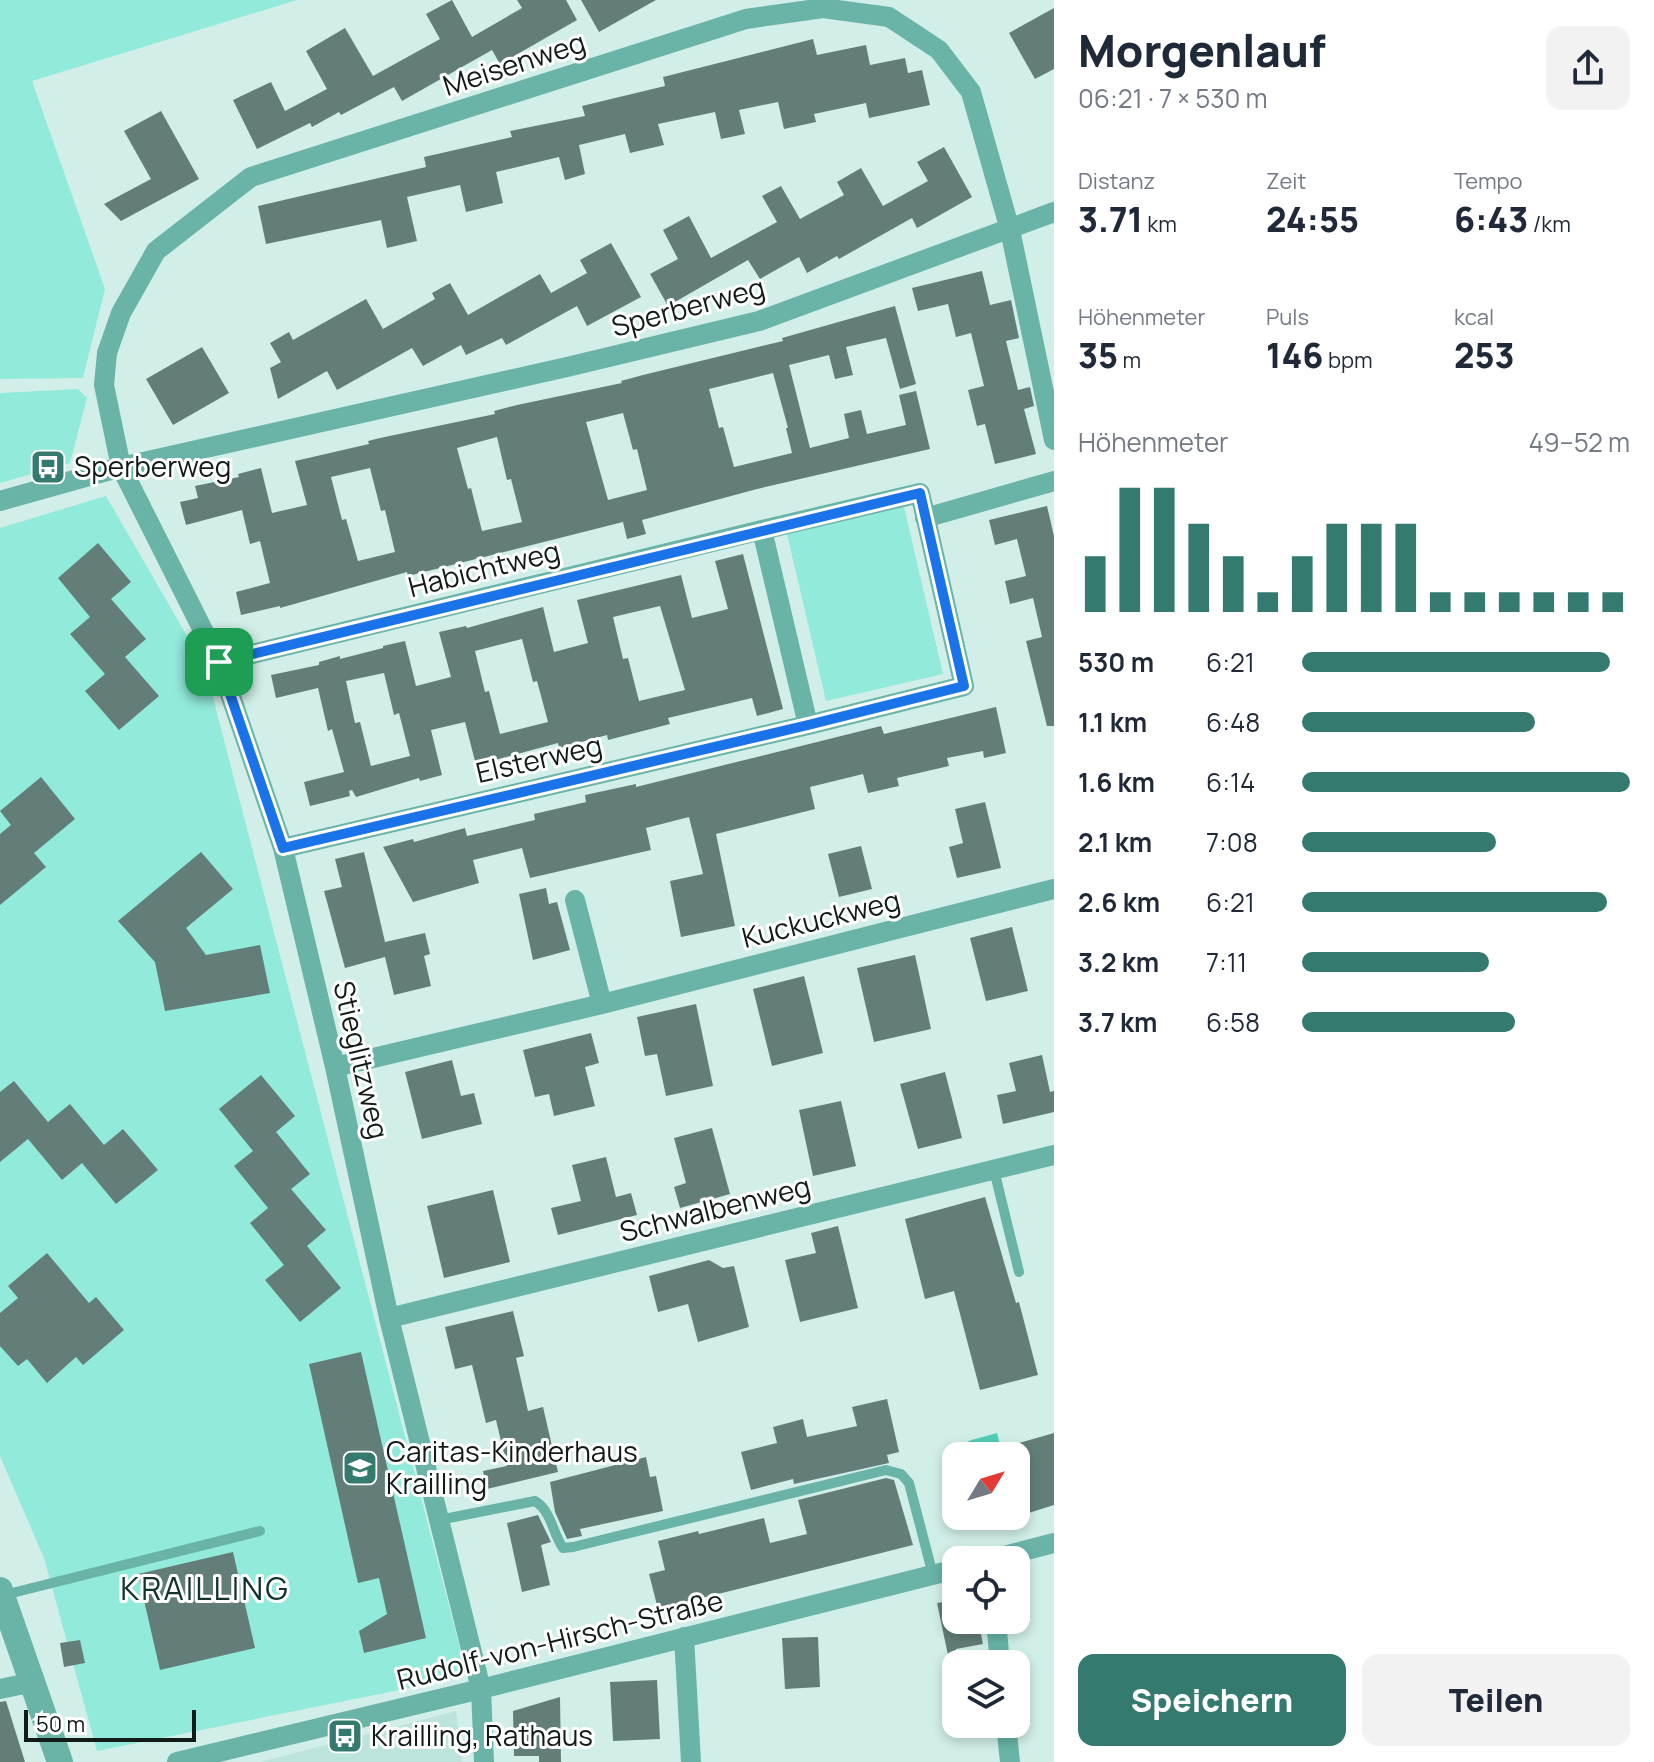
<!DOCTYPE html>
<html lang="de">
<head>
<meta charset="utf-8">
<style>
  :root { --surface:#fff; --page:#f2f2f3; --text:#1f2937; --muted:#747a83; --accent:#357a6e }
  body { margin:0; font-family:Manrope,sans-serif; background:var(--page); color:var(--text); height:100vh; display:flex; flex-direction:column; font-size:30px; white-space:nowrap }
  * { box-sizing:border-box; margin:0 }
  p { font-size:26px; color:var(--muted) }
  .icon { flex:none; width:44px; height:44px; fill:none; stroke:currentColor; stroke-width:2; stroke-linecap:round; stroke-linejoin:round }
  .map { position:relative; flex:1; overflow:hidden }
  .drawer { display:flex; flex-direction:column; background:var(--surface); width:600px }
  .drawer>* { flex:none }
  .needle { width:52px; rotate:52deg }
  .fabs { position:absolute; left:942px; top:1442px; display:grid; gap:16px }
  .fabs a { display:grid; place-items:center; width:88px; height:88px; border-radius:16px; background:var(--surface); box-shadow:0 4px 12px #0003; font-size:40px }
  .scale { position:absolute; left:24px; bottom:20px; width:172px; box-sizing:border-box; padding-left:8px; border:4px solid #111c19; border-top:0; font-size:22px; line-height:28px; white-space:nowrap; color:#111c19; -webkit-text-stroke:6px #fff; paint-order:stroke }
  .pin { position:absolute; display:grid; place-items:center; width:68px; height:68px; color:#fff; margin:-34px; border-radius:16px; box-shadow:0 4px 12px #0006 }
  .round { display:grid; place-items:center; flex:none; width:84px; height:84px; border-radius:16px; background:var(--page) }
  .overview { display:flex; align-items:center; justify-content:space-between; height:136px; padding:0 24px }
  h1 { font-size:44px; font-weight:800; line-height:60px }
  .stats { display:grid; grid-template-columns:repeat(3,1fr); gap:12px; height:136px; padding:8px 24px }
  .stats div { display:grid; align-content:center }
  .stats b { font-size:34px; font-weight:800 }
  .stats small { font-size:22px; font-weight:400 }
  .stats p { font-size:22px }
  .chart { height:224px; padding:16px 24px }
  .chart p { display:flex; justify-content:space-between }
  .chart svg { width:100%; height:144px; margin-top:8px; stroke:var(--accent); stroke-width:6 }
  .cta { display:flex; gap:16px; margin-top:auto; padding:16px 24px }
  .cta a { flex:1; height:92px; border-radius:16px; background:var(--accent); color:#fff; font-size:32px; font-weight:800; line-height:92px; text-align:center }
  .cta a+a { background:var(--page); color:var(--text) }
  ul { padding:0 24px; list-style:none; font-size:26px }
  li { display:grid; grid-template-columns:128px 96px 1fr; align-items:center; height:60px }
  li i { height:20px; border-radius:10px; background:var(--accent) }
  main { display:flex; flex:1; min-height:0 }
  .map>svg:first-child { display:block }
  .built { fill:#bde4dc }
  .green { fill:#91eada }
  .water { fill:#52cdb9 }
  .building { fill:#637e78; fill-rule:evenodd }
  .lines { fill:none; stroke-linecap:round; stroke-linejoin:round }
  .service { stroke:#69b4a7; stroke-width:10 }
  .minor { stroke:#69b4a7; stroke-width:20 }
  .tertiary { stroke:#69b4a7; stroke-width:26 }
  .route-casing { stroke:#fff; stroke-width:16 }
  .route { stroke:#1a73e8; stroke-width:10 }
  .labels { text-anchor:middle; stroke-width:6; stroke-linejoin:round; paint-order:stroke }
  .street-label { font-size:28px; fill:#111c19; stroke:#fff }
  .poi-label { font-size:28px; fill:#111c19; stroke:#fff; text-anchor:start }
  .quarter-label { font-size:32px; letter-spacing:2px; fill:#13342e; stroke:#fff }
</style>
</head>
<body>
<main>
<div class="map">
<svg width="1054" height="1762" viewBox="0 0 1054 1762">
  <rect width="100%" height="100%" fill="#d1efe8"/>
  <path class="built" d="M456,1711L462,1762H260Z"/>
  <path class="green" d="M0,0H297L32,81L105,289L83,378L0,379Z
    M78,389L87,398L70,463L0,483V393Z
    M106,496L205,667L465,1667L454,1679L97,1751L44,1558L0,1456V528Z
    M904,507L943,674L826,701L787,534Z"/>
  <path class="water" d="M997,1433L1000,1445L971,1452L968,1441Z"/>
  <path class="building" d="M452,0L472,37L522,8L517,0H566L577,20L500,64L492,50L402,101L394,87L341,115L339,112L312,127L310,123L257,149L233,100L271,82L285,111L327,89L306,51L345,28L373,76L440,39L426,14Z
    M581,0H656L599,32Z
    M1054,8V69L1035,79L1009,33Z
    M813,39L817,55L866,45L870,65L905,58L908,73L922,70L930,105L869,118L866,103L814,114L816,122L784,129L778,102L739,110L745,134L721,139L715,112L658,124L664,145L630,153L625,134L579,145L585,174L565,180L559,157L496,172L503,203L466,212L460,185L407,197L417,241L387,248L381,220L266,244L258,206L426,167L424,157L512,137L510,131L585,116L582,106L665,86L663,77Z
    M161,111L199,179L121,221L104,204L151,179L124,131Z
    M944,147L972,197L917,228L912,218L839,259L837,256L807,273L799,257L760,279L748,260L668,306L650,274L678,259L663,230L689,216L711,258L777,222L762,196L781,186L800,219L844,195L837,182L861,168L883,206L928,181L917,162Z
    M611,243L641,297L587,326L577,306L506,345L502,338L466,355L461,345L423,366L412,348L337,390L327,371L278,399L270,368L281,362L270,343L289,332L293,340L366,299L383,329L435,299L432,293L450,283L468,315L540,274L551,293L587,273L580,260Z
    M982,271L990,305L1011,300L1019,338L1006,341L1018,390L1030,387L1034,406L1024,409L1036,454L995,464L985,424L977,426L968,390L984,386L971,333L956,337L948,304L918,311L912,288Z
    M895,306L916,384L900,389L886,338L846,347L853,375L835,379L829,355L789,365L810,448L849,438L844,414L861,410L867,434L906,425L899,395L916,391L930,449L757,489L642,520L646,534L627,539L623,522L408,576L407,572L280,608V606L241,615L236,592L270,583L260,541L250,544L242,510L186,525L180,502L198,498L195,486L239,477L238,474L261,468L272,513L307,505L295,461L369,444L368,441L380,438L495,414L494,411L517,405L622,383L621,381L643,375L783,341L782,338ZM773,373L788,428H786L792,453L734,467L723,427L719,428L709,389ZM623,413L633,450L637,449L647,490L608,500L586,422ZM497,437L507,480L511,479L522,522L482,531L471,488L468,489L457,448ZM370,468L381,511L385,510L395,552L358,561L346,519L342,520L331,477Z
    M202,347L229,393L173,425L146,379Z
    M1047,506L1054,536V726H1047L1026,641L1042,637L1033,598L1010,604L1005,581L1026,576L1017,539L995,545L989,520Z
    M98,543L131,582L111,599L146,639L125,657L159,696L119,730L85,691L105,674L70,634L90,617L58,578Z
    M743,554L783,709L757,716L752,698L668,718L670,724L608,740L607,735L559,748L558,743L476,765L465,722L431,730L442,775L420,781L419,778L356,797L352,790L349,791L350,796L310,806L304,782L344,772L332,729L328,731L318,688L276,698L271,675L319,665V662L340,656V659L383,648V646L405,641L416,686L451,677L439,632L466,626L467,628L543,607L554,652L588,643L577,600L681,575L692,618L728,609L715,561ZM660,606L685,690L639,701L628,658L623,659L613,617ZM522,639L533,682L537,681L548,722L500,734L489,691L485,692L475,651ZM384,673L394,715L399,713L410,756L371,766L360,722L355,723L346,681Z
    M996,707L1006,753L984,758L983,751L947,758L949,766L897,778L899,786L868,793L863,774L810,787L815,809L716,834L735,926L681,937L670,881L703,874L689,817L646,828L651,850L530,878L522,848L473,860L479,883L413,902L383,847L413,839L414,842L465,828L467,836L535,820L534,814L586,802L585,795L636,784V787L881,726L884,734Z
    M41,777L75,819L34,853L46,867L0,905V834L11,825L0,811Z
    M985,802L1001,868L957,878L949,847L963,843L955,809Z
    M861,846L872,889L839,897L828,854Z
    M201,852L233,889L186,928L206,955L260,945L270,993L165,1011L155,962L118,921Z
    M364,852L385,942L425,933L430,954L424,956L431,986L394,995L385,957L345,968L324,891L342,887L335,859Z
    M546,888L549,904L557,902L570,950L533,960L519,894Z
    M1012,927L1028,991L986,1001L970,938Z
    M915,955L931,1029L874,1042L857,968Z
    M804,976L823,1053L772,1066L753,989Z
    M696,1004L713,1086L666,1096L657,1054L645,1056L637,1017Z
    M591,1033L599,1063L585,1067L595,1106L554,1116L549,1094L535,1097L523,1050Z
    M1042,1055L1050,1092L1054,1091V1112L1003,1124L997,1095L1016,1091L1009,1063Z
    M452,1060L461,1096L474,1093L482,1124L422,1139L405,1072Z
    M945,1072L962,1138L918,1149L900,1084Z
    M261,1075L295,1116L276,1132L310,1174L291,1189L326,1230L307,1246L341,1288L300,1322L265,1280L284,1265L250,1223L268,1208L234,1166L253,1151L219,1109Z
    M14,1081L48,1122L70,1104L104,1145L123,1129L158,1170L116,1204L82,1163L62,1180L28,1139L0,1162V1092Z
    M841,1101L856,1166L813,1176L799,1110Z
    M712,1128L730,1194L680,1208L674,1187L686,1183L674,1138Z
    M606,1157L616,1197L631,1193L637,1215L558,1235L551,1208L581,1201L572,1165Z
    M493,1190L510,1262L444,1278L427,1206Z
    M985,1197L1016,1303L1019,1302L1038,1375L980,1390L954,1291L925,1299L905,1219Z
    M838,1226L858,1308L800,1322L785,1260L816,1253L811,1233Z
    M47,1253L89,1303L96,1297L124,1330L83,1365L76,1357L47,1383L27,1359L18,1366L0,1346V1313L18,1298L8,1286Z
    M709,1260L723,1268L734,1266L749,1327L698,1342L688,1304L658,1312L649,1276Z
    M513,1311L524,1356L516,1358L528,1411L543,1407L558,1472L487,1489L483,1471L507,1466L496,1420L486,1423L472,1365L455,1369L445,1327Z
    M361,1352L426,1638L364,1653L359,1631L387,1614L379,1578L358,1583L309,1364Z
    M887,1399L899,1452L887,1455L889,1463L794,1484L793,1479L751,1490L741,1452L777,1443L773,1427L803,1419L807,1437L857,1426L852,1407Z
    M1054,1433V1505L1016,1517V1484L1030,1480L1019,1443Z
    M646,1457L650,1477L656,1476L663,1511L580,1529L582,1536L567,1539L555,1512L550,1482Z
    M886,1478L894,1480L913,1545L658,1609L649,1574L665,1570L658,1541L698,1531L699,1534L764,1518L770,1543L807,1534L798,1500Z
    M538,1515L551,1542L541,1545L550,1585L522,1592L507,1523Z
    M233,1552L255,1648L160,1670L138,1574Z
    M956,1600V1620H978L983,1644L956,1649V1654L948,1655L937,1603Z
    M818,1637L820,1687L785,1689L782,1638Z
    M80,1640L85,1663L64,1667L60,1643Z
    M657,1680L660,1739L613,1741L610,1682Z
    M560,1697L561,1762H539V1756H514L513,1711Z
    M6,1701L25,1762H0V1702Z"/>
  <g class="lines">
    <path class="service" d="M994,1170L1019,1272
      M439,1520L535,1501C552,1512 552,1532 563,1548L573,1547L886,1470L901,1474L909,1483L933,1575
      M4,1595L260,1531"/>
    <path class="minor" d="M920,493L964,686L808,725L762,530Z
      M0,501L121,467L567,367L759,321L1054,212
      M925,518L1054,481
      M219,662L762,530
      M283,848L808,725
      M575,900L602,1004
      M335,1067L602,1004L1054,889
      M389,1318L1054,1155
      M989,1560L1054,1543
      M996,1620L1000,1664
      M684,1637L691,1762
      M0,1689L34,1682
      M1006,1724L1010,1762
      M177,1762L481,1689L956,1569
      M484,1762L481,1689L389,1318L335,1067L283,848L219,662L121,467L104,385L107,353L121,313L156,251L251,177L746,19L823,8L889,17L939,50L971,92L1010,230L1054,440"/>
    <path class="tertiary" d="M0,1590L60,1762"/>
  </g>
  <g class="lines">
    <defs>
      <path id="route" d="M920,493L964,686L808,725L283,848L219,662Z"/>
    </defs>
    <use href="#route" class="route-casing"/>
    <use href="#route" class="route"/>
  </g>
  <defs>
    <symbol id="bus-square" viewBox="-11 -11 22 22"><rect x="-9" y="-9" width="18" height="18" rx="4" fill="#357a6e" stroke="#fff"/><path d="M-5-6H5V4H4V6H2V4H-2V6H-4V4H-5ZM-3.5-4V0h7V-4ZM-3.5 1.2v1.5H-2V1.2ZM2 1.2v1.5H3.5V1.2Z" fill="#fff"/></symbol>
    <symbol id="school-square" viewBox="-11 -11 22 22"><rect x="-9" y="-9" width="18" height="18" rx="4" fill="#357a6e" stroke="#fff"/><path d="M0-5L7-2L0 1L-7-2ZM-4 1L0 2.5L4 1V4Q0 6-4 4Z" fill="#fff"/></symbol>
  </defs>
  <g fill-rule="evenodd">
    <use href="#bus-square" x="28" y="447" width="40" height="40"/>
    <use href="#school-square" x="340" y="1448" width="40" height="40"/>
    <use href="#bus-square" x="325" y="1716" width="40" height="40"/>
  </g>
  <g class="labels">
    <g class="street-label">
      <text transform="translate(514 64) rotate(-18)" y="10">Meisenweg</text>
      <text transform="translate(688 307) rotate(-15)" y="10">Sperberweg</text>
      <text transform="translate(484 569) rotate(-14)" y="10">Habichtweg</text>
      <text transform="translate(539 759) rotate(-13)" y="10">Elsterweg</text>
      <text transform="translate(821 919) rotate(-14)" y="10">Kuckuckweg</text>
      <text transform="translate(361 1060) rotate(77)" y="10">Stieglitzweg</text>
      <text transform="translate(715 1209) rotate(-14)" y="10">Schwalbenweg</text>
      <text transform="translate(560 1640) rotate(-14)" y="10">Rudolf-von-Hirsch-Straße</text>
    </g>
    <g class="poi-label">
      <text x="74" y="477">Sperberweg</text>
      <text x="386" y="1462">Caritas-Kinderhaus<tspan x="386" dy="32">Krailling</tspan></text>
      <text x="371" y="1746">Krailling, Rathaus</text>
    </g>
    <g class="quarter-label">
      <text x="205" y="1600">KRAILLING</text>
    </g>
  </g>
</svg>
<div class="fabs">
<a><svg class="needle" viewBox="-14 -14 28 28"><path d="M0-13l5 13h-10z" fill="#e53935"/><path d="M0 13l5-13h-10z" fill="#747a83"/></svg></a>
<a><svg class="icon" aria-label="locate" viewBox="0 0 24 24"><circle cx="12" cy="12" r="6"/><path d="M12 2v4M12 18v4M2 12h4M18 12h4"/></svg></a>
<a><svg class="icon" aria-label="layers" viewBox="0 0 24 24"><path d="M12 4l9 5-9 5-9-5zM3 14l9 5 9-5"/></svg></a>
</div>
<div class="scale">50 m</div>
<div class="pin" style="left:219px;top:662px;background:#1e9e55"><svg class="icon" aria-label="arrive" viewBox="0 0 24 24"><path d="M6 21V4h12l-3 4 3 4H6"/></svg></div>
</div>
<section class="drawer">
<div class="overview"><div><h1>Morgenlauf</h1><p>06:21 · 7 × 530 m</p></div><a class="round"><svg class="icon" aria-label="share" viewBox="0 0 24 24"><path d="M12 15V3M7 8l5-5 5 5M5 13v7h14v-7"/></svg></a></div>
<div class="stats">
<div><p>Distanz</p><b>3.71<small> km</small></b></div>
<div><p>Zeit</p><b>24:55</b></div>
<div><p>Tempo</p><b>6:43<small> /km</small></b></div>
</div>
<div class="stats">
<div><p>Höhenmeter</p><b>35<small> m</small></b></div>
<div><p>Puls</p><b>146<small> bpm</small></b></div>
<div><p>kcal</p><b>253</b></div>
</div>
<div class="chart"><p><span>Höhenmeter</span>49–52 m</p>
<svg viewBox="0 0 160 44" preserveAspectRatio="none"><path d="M5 44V27M15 44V6M25 44V6M35 44V17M45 44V27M55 44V38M65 44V27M75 44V17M85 44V17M95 44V17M105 44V38M115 44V38M125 44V38M135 44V38M145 44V38M155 44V38"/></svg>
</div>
<ul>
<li><b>530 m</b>6:21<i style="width:94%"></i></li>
<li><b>1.1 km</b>6:48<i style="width:71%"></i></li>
<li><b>1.6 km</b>6:14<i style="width:100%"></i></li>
<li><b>2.1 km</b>7:08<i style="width:59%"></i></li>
<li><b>2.6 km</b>6:21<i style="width:93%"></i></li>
<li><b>3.2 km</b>7:11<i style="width:57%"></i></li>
<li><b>3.7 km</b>6:58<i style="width:65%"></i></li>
</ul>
<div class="cta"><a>Speichern</a><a>Teilen</a></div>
</section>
</main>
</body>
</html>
